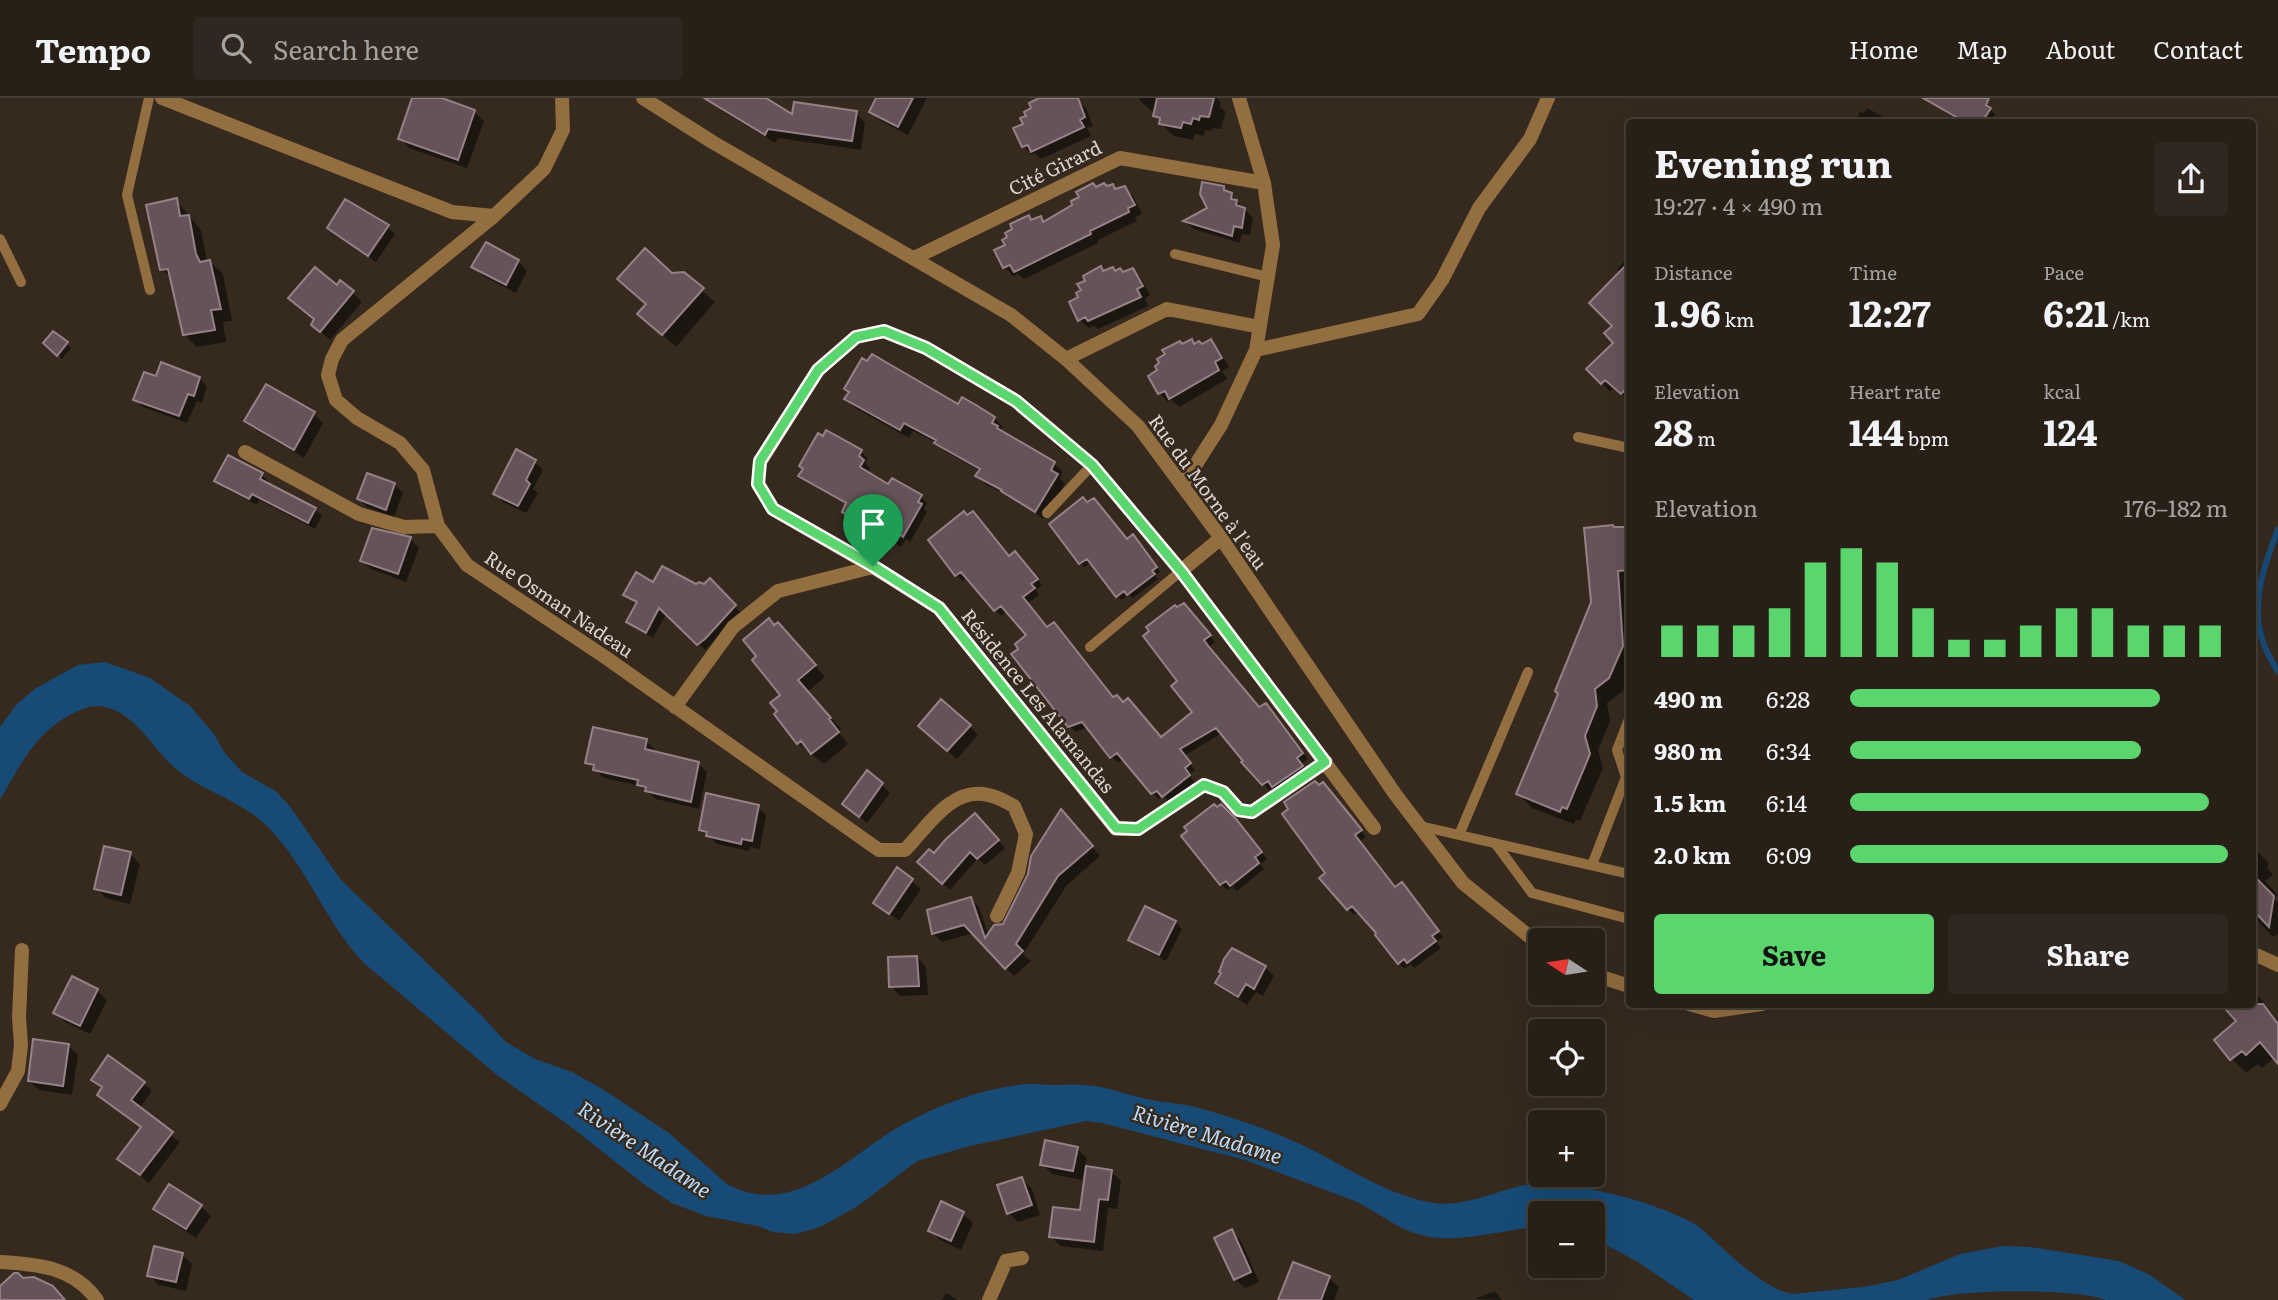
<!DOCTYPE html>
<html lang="en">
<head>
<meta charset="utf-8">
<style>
  :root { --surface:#282017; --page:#302820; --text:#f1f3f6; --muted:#a5a3a1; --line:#443e36; --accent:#5bd56e }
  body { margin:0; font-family:Literata,serif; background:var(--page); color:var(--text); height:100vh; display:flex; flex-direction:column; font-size:26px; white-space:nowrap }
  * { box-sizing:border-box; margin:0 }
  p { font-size:23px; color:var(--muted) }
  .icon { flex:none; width:38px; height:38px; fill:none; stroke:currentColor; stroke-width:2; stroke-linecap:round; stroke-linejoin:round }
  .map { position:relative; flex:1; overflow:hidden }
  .sheet { position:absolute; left:1626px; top:21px; width:630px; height:889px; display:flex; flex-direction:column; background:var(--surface); border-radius:7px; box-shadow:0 7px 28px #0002,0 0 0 2px var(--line) }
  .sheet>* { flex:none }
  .needle { width:46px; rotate:282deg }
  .tools { position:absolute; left:1528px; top:830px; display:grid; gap:14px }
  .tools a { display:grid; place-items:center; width:77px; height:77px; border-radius:7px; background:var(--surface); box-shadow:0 7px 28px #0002,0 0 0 2px var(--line); font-size:35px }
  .pin { position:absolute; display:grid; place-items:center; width:60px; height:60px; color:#fff; margin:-72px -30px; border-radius:50% 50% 50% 0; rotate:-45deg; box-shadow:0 0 7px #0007 }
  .pin .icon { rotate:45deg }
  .round { display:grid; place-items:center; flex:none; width:74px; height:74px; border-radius:7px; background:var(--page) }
  .head { display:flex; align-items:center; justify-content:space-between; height:119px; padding:0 28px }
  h1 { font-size:38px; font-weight:700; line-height:52px }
  .metrics { display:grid; grid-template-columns:repeat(3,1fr); gap:10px; height:119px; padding:7px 28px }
  .metrics div { display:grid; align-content:center }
  .metrics b { font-size:35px; font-weight:700 }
  .metrics small { font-size:19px; font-weight:400 }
  .metrics p { font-size:19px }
  .chart { height:196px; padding:14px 28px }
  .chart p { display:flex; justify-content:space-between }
  .chart svg { width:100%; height:126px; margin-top:7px; stroke:var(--accent); stroke-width:6 }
  .primary-button { display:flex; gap:14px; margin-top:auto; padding:14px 28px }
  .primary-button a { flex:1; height:80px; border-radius:7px; background:var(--accent); color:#111; font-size:28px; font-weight:700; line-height:80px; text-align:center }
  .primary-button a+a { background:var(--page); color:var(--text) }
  ul { padding:0 28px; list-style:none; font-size:23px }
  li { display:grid; grid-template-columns:112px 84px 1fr; align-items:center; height:52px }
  li i { height:18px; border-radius:9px; background:var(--accent) }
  header { display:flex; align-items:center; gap:42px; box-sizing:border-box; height:98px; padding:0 35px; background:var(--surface); border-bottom:2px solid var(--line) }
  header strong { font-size:33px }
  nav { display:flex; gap:38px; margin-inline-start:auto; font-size:24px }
  .search { width:490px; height:63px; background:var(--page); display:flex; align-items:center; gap:18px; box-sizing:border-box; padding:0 24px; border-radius:7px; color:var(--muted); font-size:26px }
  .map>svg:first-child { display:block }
  .water { fill:#174b76 }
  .shadow { fill:#0007 }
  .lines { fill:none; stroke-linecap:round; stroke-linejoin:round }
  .stream { stroke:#174b76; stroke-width:6 }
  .building { fill:#665359; stroke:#958186; stroke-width:2 }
  .lane { stroke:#936e40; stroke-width:10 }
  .street { stroke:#936e40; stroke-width:14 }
  .route-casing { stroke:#fff; stroke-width:14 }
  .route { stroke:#5bd56e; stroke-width:9 }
  .labels { text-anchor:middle; stroke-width:5; stroke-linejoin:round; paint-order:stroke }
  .street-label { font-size:19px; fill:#dcd4cd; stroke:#362a1f }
  .water-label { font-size:21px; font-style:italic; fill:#bbddfd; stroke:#362a1f }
</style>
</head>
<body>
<header>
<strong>Tempo</strong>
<div class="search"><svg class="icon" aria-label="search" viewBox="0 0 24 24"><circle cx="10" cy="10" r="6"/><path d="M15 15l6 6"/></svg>Search here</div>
<nav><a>Home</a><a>Map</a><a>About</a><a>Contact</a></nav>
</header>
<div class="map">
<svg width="2278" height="1202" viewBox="0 0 2278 1202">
  <rect width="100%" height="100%" fill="#362a1f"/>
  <path class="water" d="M105,564L150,580L190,608L214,636L224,654L242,674L277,694L291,710L341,782L481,917L506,944L535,961L572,974L604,992L669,1035L727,1086C794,1123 850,1056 902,1027C940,1006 983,990 1027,986C1035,985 1044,987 1053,987C1069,987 1084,986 1100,989C1116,992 1131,998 1146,1001C1164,1005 1182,1005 1199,1010C1232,1019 1267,1031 1298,1045C1341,1065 1380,1094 1428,1104C1459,1111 1491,1095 1520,1088C1562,1078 1661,1105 1698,1128C1724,1150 1759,1189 1792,1196L1863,1189L1898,1182L1960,1156L2003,1148L2030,1149L2119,1163L2150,1177L2185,1202H2106C2078,1190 1956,1191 1927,1202H1694L1638,1164L1593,1140L1592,1115H1540V1129C1494,1132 1446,1152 1402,1130C1386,1122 1372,1111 1355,1103L1245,1062L1102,1025L1086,1023L970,1048L917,1063L858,1108L820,1129L795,1136L773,1134L758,1128L706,1118L672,1105L645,1087L570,1028L497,977L365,866C326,826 309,772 270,731C244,703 205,695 176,671C156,654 143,628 120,615C101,604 88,607 70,617C35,635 19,669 0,702V629L17,606L36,590L78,567Z"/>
  <path class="shadow" d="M414,0H437L474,13L484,23L467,70L409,50L400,40Z
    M718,0H763L794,19L856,15L865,25L861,52L778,40L775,45L724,14L715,5Z
    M878,0H927L908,37L881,23L871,14Z
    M1043,0L1077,2L1086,10L1093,28L1087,30L1091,38L1041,61L1035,55L1032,57L1023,48L1025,26Z
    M1140,0H1217L1221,5L1220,9L1226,14L1221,31L1212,30L1211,33L1205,32L1204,38L1195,36L1193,42L1174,38L1161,26L1155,16L1139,2Z
    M1932,0H1980L1992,9L1990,12L1995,16L1991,22L1996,24H1965L1945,14Z
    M1867,10L1885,20L1889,24H1856L1860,14L1864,15Z
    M1113,88L1117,93L1125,90L1133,98L1142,116L1135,119L1137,123L1098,142V145L1024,181L1018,176L1013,178L1005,169L1007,148L1028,119L1032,123L1040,120L1045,125L1075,108L1096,91Z
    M1223,89L1253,120L1250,137L1242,136L1240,145L1194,131L1186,124L1209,111Z
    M176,102L201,132L207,164H210L223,176L232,223L223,224L226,244L197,249L184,236L173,182L161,171Z
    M388,129L395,136L376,164L337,138L329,130Z
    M1629,159V218L1626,221L1629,225V302L1614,289L1610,294L1589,271L1616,245L1614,228L1621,175L1617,171Z
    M518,163L527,173L516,195L483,178L473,169Z
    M1101,171L1105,174L1124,176L1132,172L1141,180L1150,197L1145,200L1148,208L1098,231L1094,228L1089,230L1080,222L1081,200L1088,184Z
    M671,176H683L715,204L676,249L639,216Z
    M353,195L362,204L330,242L313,227Z
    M53,235L71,250L62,261L45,245Z
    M1191,243L1195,247L1202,248L1211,244L1219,252L1229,269L1222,273L1227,281L1179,309L1172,302L1168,304L1159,295L1160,273Z
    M199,280L207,288L202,305L197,303L187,325L143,309L135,301L157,281Z
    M847,301L958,308L994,320L1003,329L1000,333L1002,335L1054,366L1063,374L1060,380L1065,386L1044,421L1007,397L985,386L977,378L980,373L945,353L937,345L913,333L909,340L855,310Z
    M314,316L323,325L304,360L256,332L246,322Z
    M827,334L861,354L868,360L865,365L870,370L867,375L889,389L893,382L921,399L927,405L924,411L927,414L910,444L906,441L901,449L850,420L844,413L847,407L807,384L801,378Z
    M535,364L543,372L533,391L538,395L526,415L503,404L495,396Z
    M262,377L269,384L267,386L315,411L322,418L315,431L259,402L257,407L224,390L216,383Z
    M394,386L403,395L394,419L367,409L359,401Z
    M1088,406L1127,443L1137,442L1160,474L1155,478L1158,481L1133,500L1129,497L1121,502L1092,464L1085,469L1080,465Z
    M1625,430L1629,435V578L1623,593L1607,605L1610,623L1598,652L1603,670L1580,723L1576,721L1574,726L1532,710L1518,696L1560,596L1593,504L1615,431Z
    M410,441L419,450L406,484L371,471L362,463Z
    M930,442L1021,461L1042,487L1036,492L1039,497L1028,505L1048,531L1114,601L1161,641L1195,615L1180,583L1190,513L1215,544L1209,549L1215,558L1259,611L1272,613L1308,661L1301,666L1308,674L1280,694L1275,689L1269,692L1244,665L1245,663L1222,635L1184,658L1195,672L1189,677L1194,684L1169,704L1163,698L1158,701L1124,660L1118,665L1112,659L1088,629L1076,634L1070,628L1029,537L1008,513L1001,518L968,479L962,483Z
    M710,483L741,515L705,552L667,514L653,540L635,530L628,524L638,506L626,497L704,488Z
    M774,529L788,537L825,579L808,593L841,631L838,633L848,646L824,666L798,645L782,597Z
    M970,628L978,637L957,661L929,637Z
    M646,643L655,652L654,655L698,665L707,674L699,711L656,701L641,688L604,680L587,664Z
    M882,687L890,695L867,725L844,706Z
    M1329,692L1366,739L1360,743L1395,791L1407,792L1443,839L1436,844L1441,850L1414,870L1411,866L1404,871L1377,837L1379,836L1359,813L1354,817L1348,811L1328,775Z
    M758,709L766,717L760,751L750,749L749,753L717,746L701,732Z
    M1069,722L1100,758L1067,787L1023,856L1031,863L1014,878L973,835L942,844L933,835L971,801L979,809L989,838L1003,828Z
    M982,724L1005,750L985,767L978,760L950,792L926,771L934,757Z
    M1242,729L1267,761L1260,766L1264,771L1237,793L1233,789L1227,792L1221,786Z
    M2252,747L2269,766L2267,769L2273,777L2265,783L2278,797L2274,801L2278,804V836L2273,839L2252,817Z
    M130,756L140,766L130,806L106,800L96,790Z
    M897,772L921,791L899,823L875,804Z
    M1146,810L1175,824L1182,831L1166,863L1137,848L1131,842Z
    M917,859L926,869L928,897L900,898L891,888Z
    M1265,869L1274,878L1263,898L1256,894L1247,907L1226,893L1218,885Z
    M73,880L97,893L107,902L90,936L65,924L55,914Z
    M2252,890L2277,922L2278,921V963L2275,959L2262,970L2258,966L2246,975L2232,961L2239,923L2252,906Z
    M68,947L78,957L72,997L39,992L29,983Z
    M93,981L143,985L152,993L139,1011L180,1044L149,1085L120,1061L143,1031L99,997L103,991Z
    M1077,1051L1087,1060L1082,1082L1052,1076L1042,1066Z
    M1111,1073L1121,1083L1117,1111L1108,1110L1103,1153L1061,1148L1051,1139L1082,1114Z
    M1022,1081L1032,1091L1040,1117L1018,1124L1008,1115Z
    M942,1106L963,1116L973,1125L961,1152L940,1142L930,1132Z
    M201,1108L211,1118L196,1140L165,1120L155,1110Z
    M1232,1133L1241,1143L1259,1184L1245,1190L1235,1181Z
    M182,1157L192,1166L186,1193L159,1187L149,1177Z
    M1329,1180L1339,1189L1334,1202H1283Z
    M1495,1193L1502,1202L1475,1201Z
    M946,1195L958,1202H942Z"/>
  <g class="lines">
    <path class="stream" d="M2278,431C2264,468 2250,505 2263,544C2266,554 2273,565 2278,574"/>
  </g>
  <path class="building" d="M412,0H442L475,12L458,62L398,41Z
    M704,0H766L792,16L794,4L857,13L852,43L768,31L765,37Z
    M876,0H913L898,29L869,14Z
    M1039,0H1078L1085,19L1080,22L1084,29L1031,54L1028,47L1022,49L1013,30L1023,26L1020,20L1026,18L1024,14L1031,10L1029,5Z
    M1157,0H1214L1209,19L1200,18L1199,22L1193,20L1191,26L1183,24L1181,30L1159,26L1160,20L1153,18Z
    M1923,0H1989L1986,7L1991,10L1982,24H1965Z
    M1202,84L1224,88V92L1232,95L1231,101L1237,102L1236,107L1245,110L1242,130L1234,128L1232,138L1183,123L1207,110L1200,96Z
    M1093,85L1096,89L1104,85L1107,88L1113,86L1115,91L1125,88L1135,107L1128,110L1129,114L1090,133L1091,136L1014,174L1010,167L1003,170L994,152L1005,147L1002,142L1007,139L1005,135L1012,131L1010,126L1029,117L1031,122L1041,118L1043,124L1072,107L1071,103L1079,99L1076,94Z
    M177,100L180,118L189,117L196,156L200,164L210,162L221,211L211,212L215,232L183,237L168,171L160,172L146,107Z
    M345,101L389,127L368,158L327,130Z
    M486,144L519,162L506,187L471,169Z
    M645,150L672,175L684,174L704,190L662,237L637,216L646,206L617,181Z
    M1629,164V288L1621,296L1605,282L1601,286L1586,271L1613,245L1604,235L1612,228L1589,205Z
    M1101,168L1103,173L1113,169L1115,173L1120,170L1123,174L1133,170L1143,188L1137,191L1141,199L1088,223L1085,219L1078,223L1069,204L1078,199L1076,195L1081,192L1077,186L1085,183L1083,178Z
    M315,169L337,187L340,182L354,193L320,234L311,227L314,221L288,200Z
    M53,233L68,244L57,258L43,245Z
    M1192,241L1194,246L1199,243L1202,246L1211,241L1222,260L1215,264L1219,272L1169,301L1165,293L1158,296L1148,278L1157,272L1155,268L1159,265L1157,261L1165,256L1162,252L1180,243L1182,246Z
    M872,256L958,306L962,299L976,307L995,319L992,325L998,328L997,330L1055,364L1051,372L1058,376L1035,414L1001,393L1002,392L975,378L980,371L934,345L936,342L904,325L900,332L844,301L849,294L844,291L862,260L867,263Z
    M161,264L200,279L194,298L188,296L179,318L133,302L144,274L156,278Z
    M266,286L315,314L294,352L244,323Z
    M826,332L862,352L859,358L864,362L860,369L888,386L892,380L922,397L918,404L922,406L903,439L899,436L894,444L842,414L846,405L798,378L803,371L799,368L818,335L823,338Z
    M516,351L536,362L526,382L530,386L518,408L493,396Z
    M228,357L263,375L260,381L316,410L308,425L252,396L249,401L214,383Z
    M367,375L395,385L386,412L357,401Z
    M1083,399L1087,404L1094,400L1127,441L1133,436L1157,469L1152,473L1155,476L1127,497L1124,493L1116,499L1087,461L1079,466L1049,426Z
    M964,413L967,417L973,413L1009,458L1015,453L1038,481L1031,486L1035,490L1023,499L1047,529L1054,524L1113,599L1117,597L1123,604L1128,600L1161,639L1192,614L1171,588L1177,583L1143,538L1149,533L1146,529L1175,507L1177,509L1184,505L1211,537L1204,542L1209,549L1259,609L1266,605L1303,655L1297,660L1303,668L1272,689L1268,683L1262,687L1241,664L1243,663L1216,630L1180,651L1191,665L1185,670L1190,677L1162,699L1157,693L1151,696L1117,655L1110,660L1082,624L1068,629L1011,556L1018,551L1015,546L1026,537L1001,508L994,513L961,474L955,478L928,442Z
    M1613,427L1614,429H1626L1629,465V472L1618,473L1623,548L1609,580L1595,591L1597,608L1585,638L1590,656L1567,711L1562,709L1560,714L1516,696L1558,596L1555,593L1591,504L1584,430Z
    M372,430L411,439L398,476L360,463Z
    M662,468L696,486L699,484L704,486L710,480L736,507L705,541L697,547L659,510L646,535L626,524L637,504L623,497L636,474L653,484Z
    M769,520L774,527L778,524L816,567L798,582L831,620L829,621L839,634L811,656L801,643L797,646L774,616L777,613L770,605L780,597L752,562L756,558L743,542Z
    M941,601L971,627L947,653L918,628Z
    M593,629L647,641L645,651L699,664L691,704L645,693L646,689L637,687L638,682L593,672L594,667L585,665Z
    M867,672L883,685L859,719L842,706Z
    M1315,683L1319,687L1323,684L1354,722L1362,732L1355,737L1395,789L1402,784L1439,833L1432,838L1436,843L1407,865L1404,861L1398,866L1375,837L1376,835L1352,808L1347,812L1319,780L1325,775L1282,716L1288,711L1284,704Z
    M706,695L759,707L752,743L742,741L741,746L706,738L707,734L699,732Z
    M1214,706L1217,709L1221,706L1236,721L1262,754L1255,759L1259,765L1230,788L1226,783L1220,787L1181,738L1187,733L1184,729Z
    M1061,711L1093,748L1058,778L1016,846L1023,853L1005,871L964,827L932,836L927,812L971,799L985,840L994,827L1003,826L1028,776L1031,758Z
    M975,715L999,742L977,761L970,754L942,786L917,764L929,751L934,755L946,741Z
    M104,748L131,754L121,797L94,791Z
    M897,769L913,781L889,816L873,805Z
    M2252,776L2274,798L2269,829L2252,811Z
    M1145,808L1176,823L1159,857L1128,842Z
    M1232,850L1266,868L1254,891L1246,886L1238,899L1215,885L1221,875L1219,874L1224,861Z
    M917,858L919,888L889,889L888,859Z
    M72,878L98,891L80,928L53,915Z
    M2221,906H2263L2278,926V966L2260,944L2246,957L2242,953L2230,962L2214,942L2236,923Z
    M33,941L69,946L63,988L28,983Z
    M108,957L145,984L131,1002L173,1034L140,1077L117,1061L141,1029L97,997L102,989L91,982Z
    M1045,1042L1078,1049L1073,1073L1040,1067Z
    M1086,1068L1112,1072L1108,1102L1099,1101L1094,1144L1049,1139L1053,1109L1080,1112Z
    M1022,1079L1032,1107L1007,1116L997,1087Z
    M169,1086L202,1107L186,1131L153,1111Z
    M941,1103L964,1114L951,1143L928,1133Z
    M1232,1131L1251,1174L1234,1182L1214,1140Z
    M154,1148L183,1155L176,1184L147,1178Z
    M1293,1164L1330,1178L1321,1202H1278Z
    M14,1175H18L23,1180L34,1179L53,1188L65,1202H0V1188Z"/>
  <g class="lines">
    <path class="lane" d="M149,0L127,97L150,192
      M0,141L21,184
      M1175,156L1268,179
      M1578,339L1629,350
      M1047,415L1092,367
      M1090,549L1181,473
      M1420,728L1629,776
      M1459,737L1528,574
      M1495,745L1532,795L1629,821
      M1592,767L1626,679L1617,652L1629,621"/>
    <path class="street" d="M162,0L452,114L494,118
      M562,0L563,32L544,71L494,118L342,242L332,261L328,277L336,302L357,320L400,345L423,372L438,428L467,467L605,559L879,752H905C927,729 952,688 988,697C997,698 1006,704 1014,708L1026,736L1018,775L997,818
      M643,0L714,45L1011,217L1066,261L1138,328L1221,440L1395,696L1463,785L1540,847
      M914,160L1120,60L1264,85
      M1256,252L1418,216L1442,182L1479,110L1530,41L1548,0
      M1066,261L1167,211L1260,229
      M245,354L359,416L404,429L438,428
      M1182,388L1221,327L1256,252L1273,147L1264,85L1239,0
      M1181,473L1221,440
      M675,609L733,529L778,493L873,469
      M1326,664L1252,714L1239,712L1223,694L1204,687L1138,731H1116L939,510L873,469L773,411L758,386L760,364L818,272L856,239L884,233L926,250L1016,303L1092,367L1181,473L1374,730
      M2252,855L2278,867
      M1592,876L1629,888
      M1689,906L1714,913L1762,906
      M0,1006L18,973L21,947L19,919L22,852
      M0,1164C37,1166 74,1169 97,1202
      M989,1202L1006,1163L1022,1160"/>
  </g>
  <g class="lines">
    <defs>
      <path id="route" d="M884,233L926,250L1016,303L1092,367L1181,473L1325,664L1252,714L1239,712L1223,694L1204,687L1138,731L1116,730L939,510L873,468L773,411L758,386L760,363L818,272L856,239Z"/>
    </defs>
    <use href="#route" class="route-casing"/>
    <use href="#route" class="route"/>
  </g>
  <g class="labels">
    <g class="street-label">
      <text transform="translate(1055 70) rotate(-26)" y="7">Cité Girard</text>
      <text transform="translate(1208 394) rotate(54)" y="7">Rue du Morne à l'eau</text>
      <text transform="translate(559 506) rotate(34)" y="7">Rue Osman Nadeau</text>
      <text transform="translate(1038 603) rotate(51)" y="7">Résidence Les Alamandas</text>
    </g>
    <g class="water-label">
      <text transform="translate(1207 1037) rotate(17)" y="7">Rivière Madame</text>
      <text transform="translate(644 1052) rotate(34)" y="7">Rivière Madame</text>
    </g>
  </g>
</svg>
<div class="tools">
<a><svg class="needle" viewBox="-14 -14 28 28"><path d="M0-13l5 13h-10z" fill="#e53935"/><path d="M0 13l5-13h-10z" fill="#a5a3a1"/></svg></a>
<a><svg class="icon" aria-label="locate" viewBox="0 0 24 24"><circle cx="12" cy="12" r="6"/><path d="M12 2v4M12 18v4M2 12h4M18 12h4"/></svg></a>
<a>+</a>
<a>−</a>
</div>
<div class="pin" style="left:873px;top:468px;background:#1e9e55"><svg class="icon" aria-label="arrive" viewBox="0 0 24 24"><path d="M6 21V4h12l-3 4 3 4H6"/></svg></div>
<section class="sheet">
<div class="head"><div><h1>Evening run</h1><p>19:27 · 4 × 490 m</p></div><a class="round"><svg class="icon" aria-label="share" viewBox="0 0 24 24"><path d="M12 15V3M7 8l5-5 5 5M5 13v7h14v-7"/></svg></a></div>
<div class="metrics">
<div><p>Distance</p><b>1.96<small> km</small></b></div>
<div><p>Time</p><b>12:27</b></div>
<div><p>Pace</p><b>6:21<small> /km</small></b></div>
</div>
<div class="metrics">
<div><p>Elevation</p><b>28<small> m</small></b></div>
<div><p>Heart rate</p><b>144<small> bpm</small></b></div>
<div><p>kcal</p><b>124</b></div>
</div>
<div class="chart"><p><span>Elevation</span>176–182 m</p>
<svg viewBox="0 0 160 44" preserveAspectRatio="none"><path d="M5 44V33M15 44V33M25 44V33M35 44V27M45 44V11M55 44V6M65 44V11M75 44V27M85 44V38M95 44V38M105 44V33M115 44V27M125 44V27M135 44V33M145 44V33M155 44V33"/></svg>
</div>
<ul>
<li><b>490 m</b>6:28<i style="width:82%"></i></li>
<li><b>980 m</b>6:34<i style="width:77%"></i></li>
<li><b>1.5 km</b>6:14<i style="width:95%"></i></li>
<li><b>2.0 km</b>6:09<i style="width:100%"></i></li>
</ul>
<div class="primary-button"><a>Save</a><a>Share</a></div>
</section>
</div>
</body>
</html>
